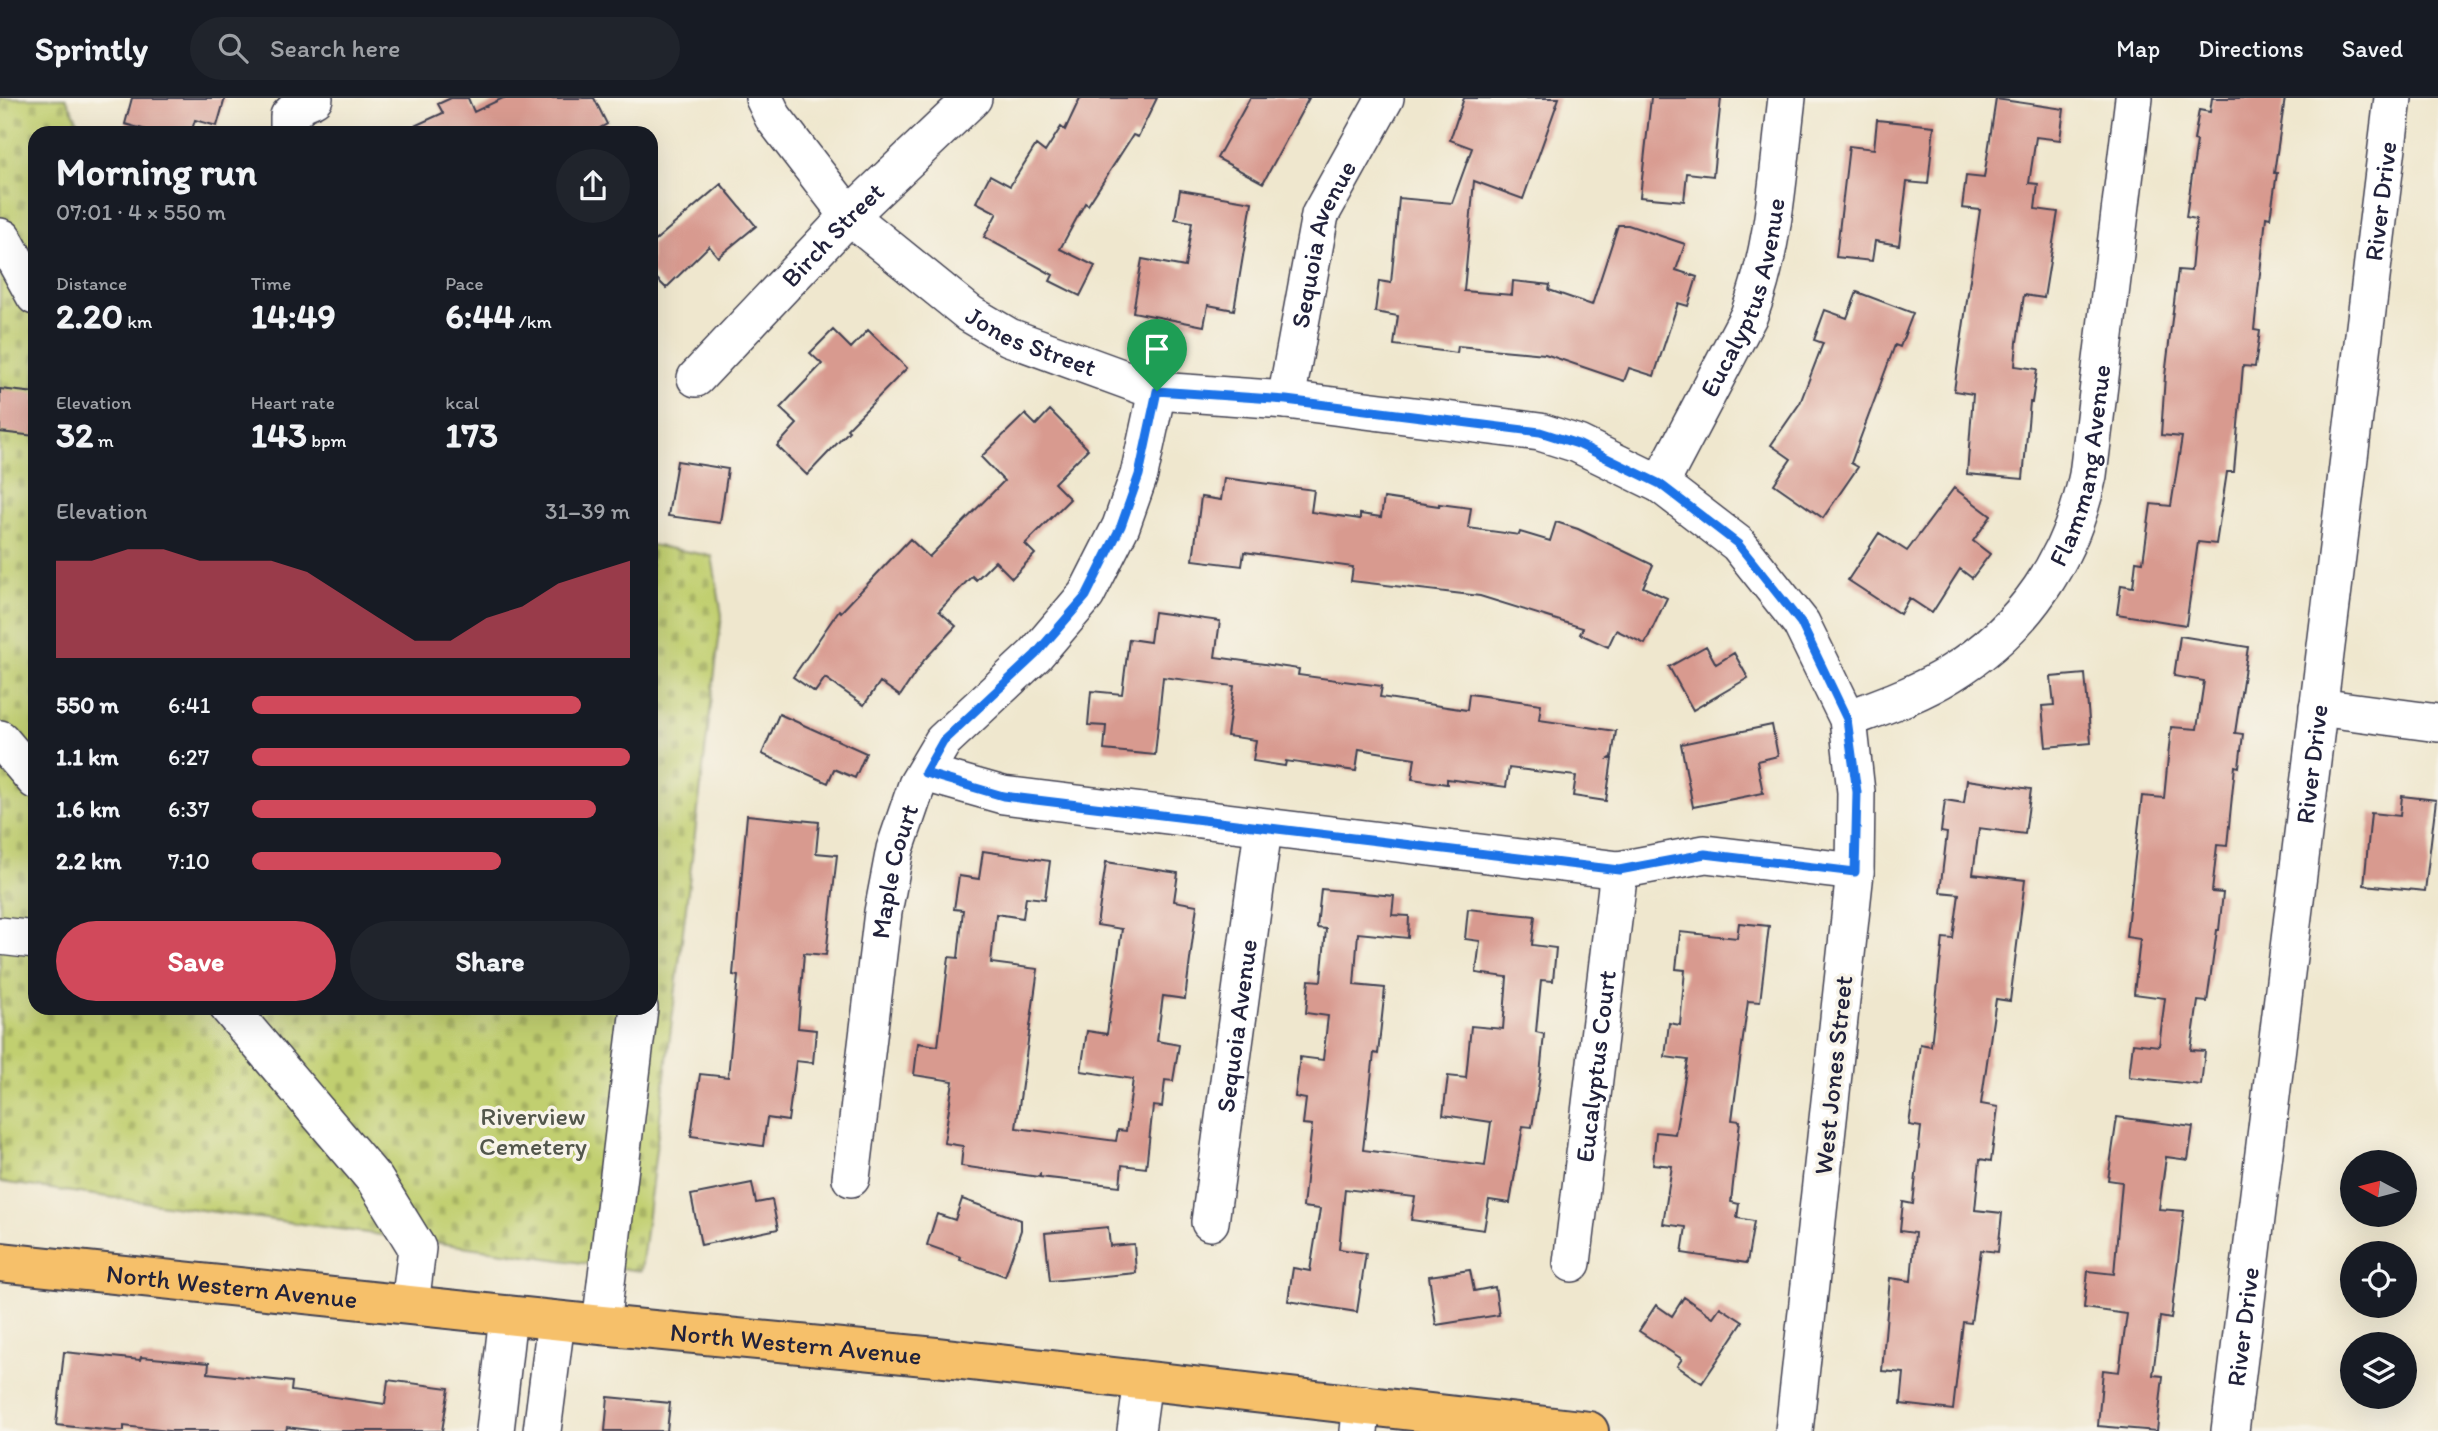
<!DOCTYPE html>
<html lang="en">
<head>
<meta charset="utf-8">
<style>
  :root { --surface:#171b24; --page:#20242c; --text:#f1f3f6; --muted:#9ea1a6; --line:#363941; --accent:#d1495b }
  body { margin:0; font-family:Itim,sans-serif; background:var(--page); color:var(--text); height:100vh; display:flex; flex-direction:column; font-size:26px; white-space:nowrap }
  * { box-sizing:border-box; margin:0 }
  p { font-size:23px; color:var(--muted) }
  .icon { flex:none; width:38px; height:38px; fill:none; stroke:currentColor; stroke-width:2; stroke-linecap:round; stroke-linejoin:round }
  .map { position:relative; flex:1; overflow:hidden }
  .details { position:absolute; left:28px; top:28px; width:630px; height:889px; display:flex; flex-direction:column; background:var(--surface); border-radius:21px; box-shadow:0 7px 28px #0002 }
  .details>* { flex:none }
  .needle { width:46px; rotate:277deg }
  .buttons { position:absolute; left:2340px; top:1052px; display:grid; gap:14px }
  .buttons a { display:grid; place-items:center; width:77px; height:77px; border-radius:50%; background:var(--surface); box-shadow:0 7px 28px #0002; font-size:35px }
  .pin { position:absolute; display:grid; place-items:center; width:60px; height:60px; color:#fff; margin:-72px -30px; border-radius:50% 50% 50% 0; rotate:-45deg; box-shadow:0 0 7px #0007 }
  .pin .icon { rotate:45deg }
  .round { display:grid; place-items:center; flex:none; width:74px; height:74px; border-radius:37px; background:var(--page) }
  .head { display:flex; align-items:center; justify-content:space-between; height:119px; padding:0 28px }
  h1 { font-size:38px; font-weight:700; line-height:52px }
  .stats { display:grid; grid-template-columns:repeat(3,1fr); gap:10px; height:119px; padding:7px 28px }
  .stats div { display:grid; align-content:center }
  .stats b { font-size:35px; font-weight:700 }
  .stats small { font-size:19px; font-weight:400 }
  .stats p { font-size:19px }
  .chart { height:196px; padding:14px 28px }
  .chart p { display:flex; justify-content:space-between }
  .chart svg { width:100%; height:126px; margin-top:7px; fill:var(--accent); opacity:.7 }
  .action { display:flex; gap:14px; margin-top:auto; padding:14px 28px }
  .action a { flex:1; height:80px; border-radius:42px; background:var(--accent); color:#fff; font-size:28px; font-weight:700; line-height:80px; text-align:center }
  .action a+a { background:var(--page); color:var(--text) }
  ul { padding:0 28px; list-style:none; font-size:23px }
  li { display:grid; grid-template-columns:112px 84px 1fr; align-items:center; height:52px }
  li i { height:18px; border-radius:9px; background:var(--accent) }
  header { display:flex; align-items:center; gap:42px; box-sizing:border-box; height:98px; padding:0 35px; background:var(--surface); border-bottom:2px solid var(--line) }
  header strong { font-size:33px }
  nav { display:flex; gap:38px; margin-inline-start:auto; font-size:24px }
  .search { width:490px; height:63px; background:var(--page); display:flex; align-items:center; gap:18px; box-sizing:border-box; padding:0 24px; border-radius:38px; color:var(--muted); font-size:26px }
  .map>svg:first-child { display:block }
  .cemetery { fill:url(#cemetery-stones); stroke:#727856; stroke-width:2 }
  .building { fill:#d89a8f }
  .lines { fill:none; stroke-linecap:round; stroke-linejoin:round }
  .minor-casing { stroke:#414051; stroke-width:40 }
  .major-casing { stroke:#414051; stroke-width:42 }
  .minor { stroke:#fff; stroke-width:37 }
  .major { stroke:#f6c06b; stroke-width:38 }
  .route-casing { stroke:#fff; stroke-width:14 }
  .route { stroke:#1a73e8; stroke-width:9 }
  .labels { text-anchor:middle; stroke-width:7; stroke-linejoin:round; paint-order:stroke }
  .street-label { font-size:26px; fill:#22223b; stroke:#f7f3e8 }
  .park-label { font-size:26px; fill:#52564b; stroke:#f7f3e8 }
</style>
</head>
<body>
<header>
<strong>Sprintly</strong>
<div class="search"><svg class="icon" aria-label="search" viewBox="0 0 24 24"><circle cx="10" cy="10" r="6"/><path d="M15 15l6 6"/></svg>Search here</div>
<nav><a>Map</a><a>Directions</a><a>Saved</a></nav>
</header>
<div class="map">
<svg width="2438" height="1333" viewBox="0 0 2438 1333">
  <defs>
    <pattern id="cemetery-stones" width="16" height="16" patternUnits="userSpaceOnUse" patternTransform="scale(1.75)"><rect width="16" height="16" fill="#c1cf70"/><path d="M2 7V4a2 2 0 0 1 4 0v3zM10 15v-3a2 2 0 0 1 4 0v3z" fill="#a6b162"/></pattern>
  </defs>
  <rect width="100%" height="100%" fill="#f7f3e8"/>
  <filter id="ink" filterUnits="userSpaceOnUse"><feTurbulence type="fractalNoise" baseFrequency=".0143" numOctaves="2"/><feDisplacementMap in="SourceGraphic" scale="14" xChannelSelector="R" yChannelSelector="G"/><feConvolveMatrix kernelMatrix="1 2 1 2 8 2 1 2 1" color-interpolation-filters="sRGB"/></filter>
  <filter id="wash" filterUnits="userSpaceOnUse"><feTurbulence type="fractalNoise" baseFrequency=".00686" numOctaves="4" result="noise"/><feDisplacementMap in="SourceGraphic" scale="28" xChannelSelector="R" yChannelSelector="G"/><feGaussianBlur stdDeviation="1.57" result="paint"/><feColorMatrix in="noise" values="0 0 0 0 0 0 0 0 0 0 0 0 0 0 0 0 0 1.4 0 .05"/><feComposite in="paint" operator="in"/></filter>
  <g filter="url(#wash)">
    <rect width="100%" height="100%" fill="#efe7ce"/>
    <path class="cemetery" d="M0,0H66L84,35H35V910H651V447L712,458L722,517L641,1173L0,1084Z"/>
    <g id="blocks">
      <path class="building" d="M132,0H225L217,28L195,22L191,35H157L125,26Z
        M451,0H468L474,14L503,0H594L607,26L591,35H399L443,15L438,6Z
        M1080,0H1157L1138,39L1133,37L1088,107L1085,105L1060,151L1095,168L1080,198L1050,183L1053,177L984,139L997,115L976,104L990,77L1010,88L1036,47L1045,54L1061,29L1065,32Z
        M1250,0H1309L1263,85L1217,60Z
        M1464,0H1559L1523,101L1474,83L1464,193L1512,197L1513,183L1550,187L1549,192L1592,207L1618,127H1628L1685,146L1676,172L1697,179L1688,208L1678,205L1654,278L1629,270L1624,283L1545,256L1458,248L1457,255L1394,247L1398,218L1375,214L1379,183L1391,185L1399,100L1452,105L1472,50L1450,42Z
        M1651,0H1721L1713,78L1687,75L1684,103L1640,99Z
        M2212,0H2285L2274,75H2277L2270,120L2266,119L2254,232L2260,233L2255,269L2243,268L2234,374H2227L2216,446L2198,444L2186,527L2117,516L2121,487L2133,489L2136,463L2143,464L2151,406L2171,408L2182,339L2161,337L2165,278L2178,172L2191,173L2196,121L2186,119L2197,43L2194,42L2199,12L2210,14Z
        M1996,1L2064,11L2060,42L2036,39L2029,85L2038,86L2035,111L2058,114L2044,200L2024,197L2017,244L2015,268L2037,271L2032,304H2030L2023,381L1967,376L1973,296L1954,293L1980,112L1962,110L1966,78L1984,80Z
        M1877,22L1934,28L1928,86L1907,84L1899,147L1875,143L1872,163L1836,159L1849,48L1874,51Z
        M721,86L756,128L718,159L709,148L666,190L651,175V146Z
        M1180,92L1252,104L1234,212L1208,207L1204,228L1133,214L1142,161L1185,169L1192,124L1175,121Z
        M1857,194L1913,215L1900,249L1895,247L1851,365L1858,369L1823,420L1774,386L1791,361L1771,347L1800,305L1823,245L1814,242L1825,212L1847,220Z
        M833,232L851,250L868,232L907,270L847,331L849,333L807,377L777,348L797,326L780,310L822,266L810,255Z
        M0,291L35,295V338L0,334Z
        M1050,312L1088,351L1054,385L1070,401L1025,446L1035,456L1012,480L995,463L976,482L972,478L939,513L956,528L924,562L900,598L880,584L864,607L825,580L815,594L793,579L839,512L841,514L910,441L929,459L1004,383L981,359L1025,316L1036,327Z
        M677,363L728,371L720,425L668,418Z
        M1224,380L1314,392L1311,414L1360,421V416L1381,419L1384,400L1439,408V406L1471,410L1468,430L1519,437L1520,434L1550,443L1556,424L1578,431L1653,467L1643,489L1667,500L1645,546L1616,532L1608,549L1580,536L1583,530L1480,498L1351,483L1353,469L1244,454L1242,468L1193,462L1201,399L1221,402Z
        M1954,390L1991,418L1973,443L1990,456L1972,480L1960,471L1932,515L1909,500L1900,516L1848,482L1879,435L1907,453Z
        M1154,514L1220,523L1215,559L1299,571L1298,577L1382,588L1380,599L1467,612L1469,596L1541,606L1539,622L1616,633L1612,659L1609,661H1612L1606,703L1573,698L1576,678L1509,670L1506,689L1447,681V686L1412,681L1415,660L1359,651L1356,673L1286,663L1285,668L1253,663L1256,642L1227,638L1234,588L1163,579L1155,657L1104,652L1106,628L1088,627L1091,593L1122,596L1129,541L1150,544Z
        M2180,538L2248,549L2235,635L2243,636L2239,669L2235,668L2227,748L2217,747L2212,794L2223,795L2219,832H2217L2207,904L2198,903L2191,952L2205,953L2201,987L2129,979L2133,945L2159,948L2165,900L2134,896L2140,841L2126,839L2142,698L2164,700L2171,629L2197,631L2204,583L2174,578Z
        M1706,548L1716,566L1734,555L1748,580L1693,612L1669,569Z
        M2085,576L2091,645L2046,649L2042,608L2054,607L2051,579Z
        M779,616L866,655L855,680L834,671L828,685L762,656Z
        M1772,627L1778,658L1757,663L1763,695L1693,709L1681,646Z
        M1967,682L2031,691L2025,736L1979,730L1973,776L2025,782L2010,903L1996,901L1981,1006L1998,1009L1991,1063L1980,1061L1975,1112L2002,1115L1998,1154L1981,1152L1971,1225L1963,1224L1953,1312L1901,1306L1904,1275L1882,1273L1890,1180L1911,1183L1915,1135L1900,1133L1903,1104L1913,1106L1921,1029L1909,1027L1920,946L1931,948L1943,840L1953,841L1959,796L1940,794L1947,735L1941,734L1945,702L1964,705Z
        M2402,698L2436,702L2425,793L2364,787L2371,715L2400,718Z
        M747,717L819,724L816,755L837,757L826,857L804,855L798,930L816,932L813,965L796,963L788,1023L767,1020L763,1048L691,1038L700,976L728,979L738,878L733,877Z
        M983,753L1050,763L1045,801L1026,799L1023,820L996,816L991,865L1038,871L1016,1030L1116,1043L1118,1032L1126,1033L1133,981L1081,973L1087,933L1107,936L1122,831L1097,827L1106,764L1178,775L1174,803L1197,807L1185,901L1163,898L1157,943L1179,947L1173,983L1165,982L1162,1009L1153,1008L1146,1070L1122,1067L1120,1088L1040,1079V1075L1039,1079L961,1068L963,1048L944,1045L953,983L914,977L918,945L938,948L949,859L958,860L963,812L954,811L959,778L979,781Z
        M1321,791L1394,798L1392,817L1409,818L1408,840L1358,835L1354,887L1385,890L1378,956L1374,955L1363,1052L1485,1068L1491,1024L1443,1017L1448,978L1466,980L1471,928L1503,931L1507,879L1476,875L1480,843L1465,841L1468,811L1535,818L1532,847L1556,850L1553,883L1541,882L1536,934L1544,936L1540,977L1532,1029L1523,1028L1510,1105L1489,1102L1484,1132L1411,1122L1415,1099L1345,1091L1339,1151L1366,1155L1357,1214L1288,1203L1293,1170L1310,1173L1320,1111L1303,1109L1312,1027L1303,1026L1306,1001L1295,999L1300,959L1323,962L1328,918L1306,915L1309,882L1321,883L1326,831L1317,830Z
        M1739,825L1769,828L1760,904L1748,903L1732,1022L1740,1023L1731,1104L1739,1106L1737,1120L1754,1123L1747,1165L1682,1155L1686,1129L1663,1126L1672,1068L1653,1066L1656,1034L1675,1036L1688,962L1665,959L1669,925L1680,927L1685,872L1676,871L1680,834L1737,840Z
        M2117,1019L2193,1029L2188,1062L2166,1059L2159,1111L2184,1113L2171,1221L2160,1219L2153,1277L2163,1278L2157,1333L2098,1328L2103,1272L2119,1274L2127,1216L2084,1210L2088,1173L2114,1176L2122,1084L2108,1082Z
        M752,1085L756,1105L772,1102L778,1131L701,1147L691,1097Z
        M962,1101L1021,1122V1132L1005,1178L960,1162L961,1159L927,1147L937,1116L955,1122Z
        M1108,1129L1110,1148L1134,1146L1136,1175L1050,1183L1045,1135Z
        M1470,1172L1474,1193L1495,1189L1499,1217L1436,1227L1429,1178Z
        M1684,1199L1713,1219L1720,1209L1743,1224L1702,1285L1677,1268L1682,1261L1639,1233L1656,1207L1672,1218Z
        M64,1254L140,1262L141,1259L209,1265L208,1275L292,1284L291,1293L385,1306L388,1282L449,1290L442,1333H318L287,1329L286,1333H169L124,1328V1333H114L56,1327Z
        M608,1299L670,1305L667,1333H605Z"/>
    </g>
  </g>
  <g filter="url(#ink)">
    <use href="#blocks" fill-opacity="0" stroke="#414051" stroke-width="2"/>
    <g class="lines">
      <defs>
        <g id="minor">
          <path id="s1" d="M764,0L773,19L849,118L970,216L1009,239L1157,293L1286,302L1540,334L1578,346L1660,386L1738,446L1801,525L1848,621L1856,694L1855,774L1794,1333"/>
          <path d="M289,35V18L302,5L314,0"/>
          <path d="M0,139L3,140L35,198"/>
          <path id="s2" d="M696,280L849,118L973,0"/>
          <path id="s3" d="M1286,302L1320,117L1385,0"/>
          <path id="s4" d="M1660,386L1749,217C1775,148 1778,73 1787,0"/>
          <path d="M2318,609L2438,625"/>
          <path id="s5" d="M1848,621C1882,608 1918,596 1950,576C2024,531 2071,461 2088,377L2134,0"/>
          <path d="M0,641L35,682"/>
          <path d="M925,675L1003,697L1619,772L1705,756L1855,774"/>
          <path d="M0,838L35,842"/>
          <path d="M229,910L375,1082L417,1150L410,1207"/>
          <path id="s6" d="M851,1080L883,814L895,751L917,687L943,643L1035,557L1086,497L1121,428L1139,377L1157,293"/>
          <path id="s7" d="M1210,1124L1263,731"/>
          <path id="s8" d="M1572,1165L1619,772"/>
          <path d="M601,1227L639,910"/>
          <path d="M495,1333L508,1217"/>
          <path d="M542,1333L556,1223"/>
          <path d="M1136,1333L1143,1282"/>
          <path d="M1359,1333L1362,1306"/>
          <path id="s9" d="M2230,1333L2393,0"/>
        </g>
        <g id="major">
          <path id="s10" d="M0,1164L601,1227L936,1259L1589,1333"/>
        </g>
      </defs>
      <use href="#minor" class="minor-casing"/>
      <use href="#major" class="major-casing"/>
      <use href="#minor" class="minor"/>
      <use href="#major" class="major"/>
    </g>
  </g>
  <g class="lines" filter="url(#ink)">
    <defs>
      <path id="route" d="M1157,293L1286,302L1540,334L1578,346L1660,386L1738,446L1801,525L1847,621L1857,694L1855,774L1705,756L1619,772L1003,698L925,675L943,643L1035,557L1086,498L1121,428L1139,377Z"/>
    </defs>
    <use href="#route" class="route-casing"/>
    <use href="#route" class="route"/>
  </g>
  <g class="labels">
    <g class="street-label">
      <text dy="9" stroke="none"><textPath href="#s9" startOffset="1239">River Drive</textPath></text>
      <text dy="9" stroke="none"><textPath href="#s2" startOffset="198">Birch Street</textPath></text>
      <text dy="9" stroke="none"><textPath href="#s3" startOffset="161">Sequoia Avenue</textPath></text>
      <text dy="9" stroke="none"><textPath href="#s4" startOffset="206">Eucalyptus Avenue</textPath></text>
      <text dy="9" stroke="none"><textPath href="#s1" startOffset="369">Jones Street</textPath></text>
      <text dy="9" stroke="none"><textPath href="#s5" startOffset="369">Flammang Avenue</textPath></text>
      <text dy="9" stroke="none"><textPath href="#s9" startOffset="672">River Drive</textPath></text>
      <text dy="9" stroke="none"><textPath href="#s6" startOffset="310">Maple Court</textPath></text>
      <text dy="9" stroke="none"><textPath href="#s7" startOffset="198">Sequoia Avenue</textPath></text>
      <text dy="9" stroke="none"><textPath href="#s8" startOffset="198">Eucalyptus Court</textPath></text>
      <text transform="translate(1833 977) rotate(-84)" y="9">West Jones Street</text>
      <text dy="9" stroke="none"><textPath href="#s10" startOffset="233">North Western Avenue</textPath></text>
      <text dy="9" stroke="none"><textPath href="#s9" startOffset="105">River Drive</textPath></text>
      <text dy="9" stroke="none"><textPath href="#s10" startOffset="800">North Western Avenue</textPath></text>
    </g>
    <g class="park-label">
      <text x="533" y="1027">Riverview<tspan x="533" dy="30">Cemetery</tspan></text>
    </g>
  </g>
</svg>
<div class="buttons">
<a><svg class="needle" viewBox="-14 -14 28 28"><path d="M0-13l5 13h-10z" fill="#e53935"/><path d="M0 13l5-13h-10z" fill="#9ea1a6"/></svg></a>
<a><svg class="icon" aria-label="locate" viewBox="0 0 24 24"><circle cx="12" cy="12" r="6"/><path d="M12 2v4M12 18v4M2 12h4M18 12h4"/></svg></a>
<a><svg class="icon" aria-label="layers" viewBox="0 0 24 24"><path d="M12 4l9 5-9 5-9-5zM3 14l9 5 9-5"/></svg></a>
</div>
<div class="pin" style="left:1157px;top:293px;background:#1e9e55"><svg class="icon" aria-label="arrive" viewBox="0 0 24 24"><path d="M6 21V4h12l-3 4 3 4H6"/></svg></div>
<section class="details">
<div class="head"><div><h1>Morning run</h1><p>07:01 · 4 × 550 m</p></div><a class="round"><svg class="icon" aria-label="share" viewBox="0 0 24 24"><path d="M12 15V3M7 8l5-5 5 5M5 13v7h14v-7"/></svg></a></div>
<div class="stats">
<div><p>Distance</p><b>2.20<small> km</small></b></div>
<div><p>Time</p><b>14:49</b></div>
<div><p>Pace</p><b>6:44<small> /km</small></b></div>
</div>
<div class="stats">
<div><p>Elevation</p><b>32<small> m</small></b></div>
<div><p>Heart rate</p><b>143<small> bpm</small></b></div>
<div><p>kcal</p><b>173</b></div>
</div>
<div class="chart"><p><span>Elevation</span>31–39 m</p>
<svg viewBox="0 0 160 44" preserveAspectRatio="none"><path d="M0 44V10L10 10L20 6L30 6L40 10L50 10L60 10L70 14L80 22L90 30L100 38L110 38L120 30L130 26L140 18L150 14L160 10V44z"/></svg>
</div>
<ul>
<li><b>550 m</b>6:41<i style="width:87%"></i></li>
<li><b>1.1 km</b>6:27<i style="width:100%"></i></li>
<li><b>1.6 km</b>6:37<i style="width:91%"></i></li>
<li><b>2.2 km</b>7:10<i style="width:66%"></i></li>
</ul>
<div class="action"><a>Save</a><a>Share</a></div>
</section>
</div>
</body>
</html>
